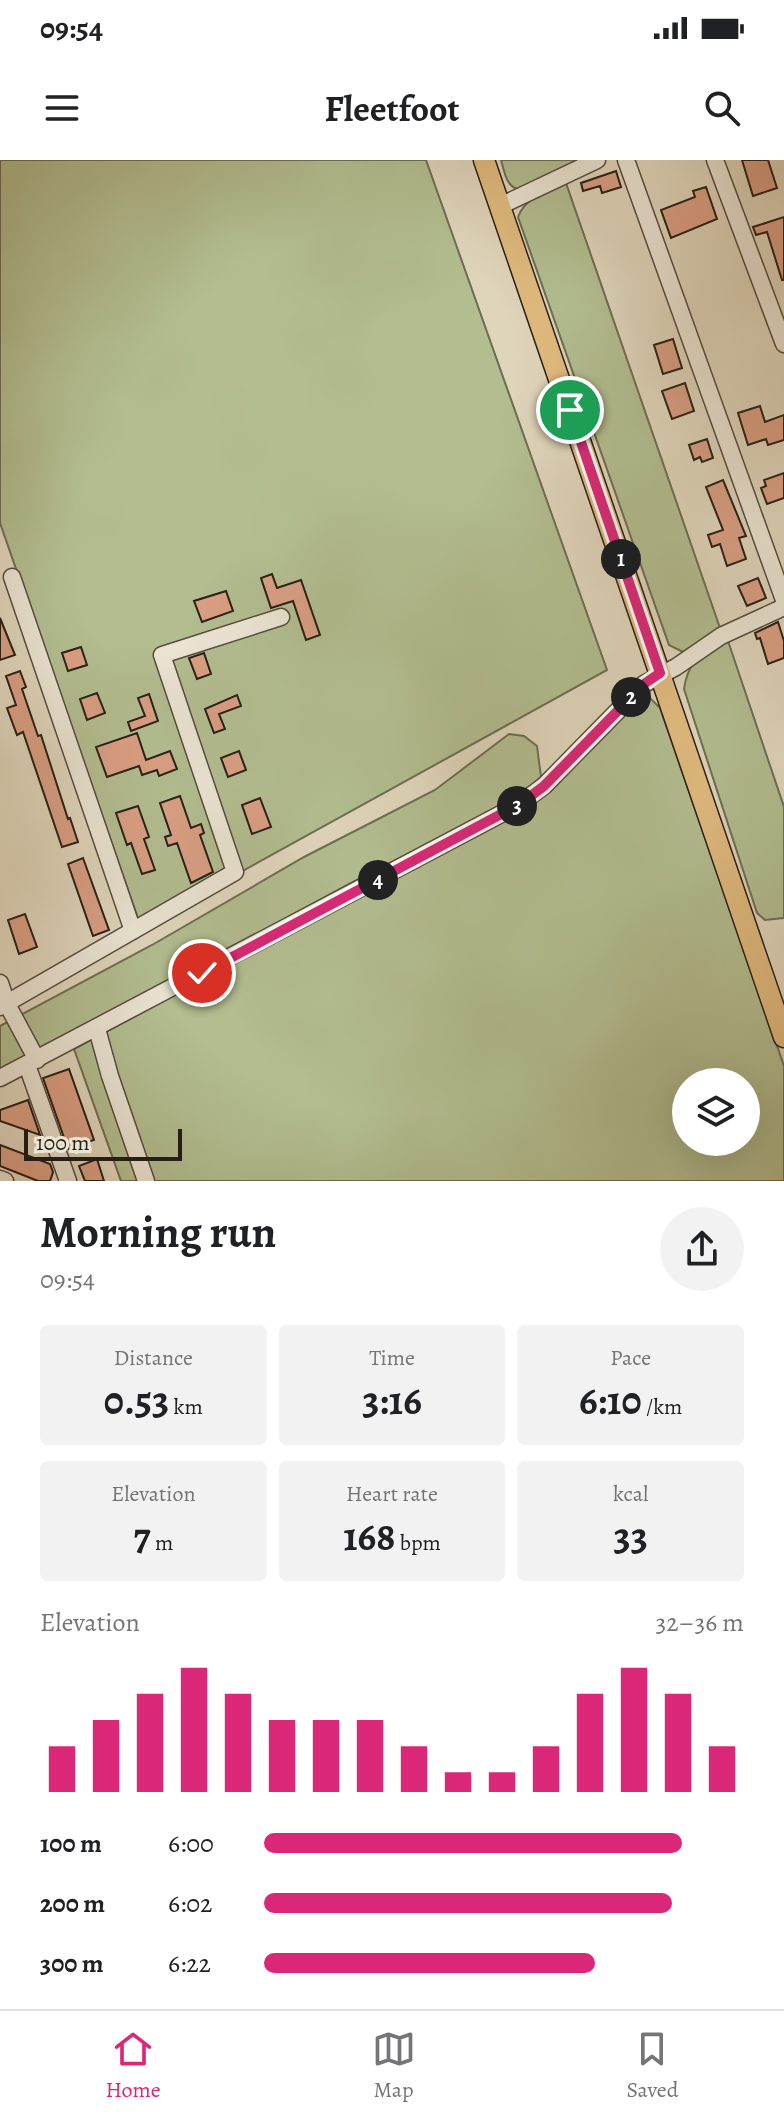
<!DOCTYPE html>
<html lang="en">
<head>
<meta charset="utf-8">
<style>
  :root { --surface:#fff; --page:#f2f2f2; --text:#202124; --muted:#757577; --line:#e0e0e0; --accent:#db2777 }
  body { margin:0; font-family:Alegreya,serif; background:var(--page); color:var(--text); height:100vh; display:flex; flex-direction:column; font-size:30px; white-space:nowrap }
  * { box-sizing:border-box; margin:0 }
  p { font-size:26px; color:var(--muted) }
  .icon { flex:none; width:44px; height:44px; fill:none; stroke:currentColor; stroke-width:2; stroke-linecap:round; stroke-linejoin:round }
  .map { position:relative; height:1021px; overflow:hidden }
  .details { display:flex; flex-direction:column; background:var(--surface); flex:1 }
  .details>* { flex:none }
  .tools { position:absolute; left:672px; top:908px; display:grid; gap:16px }
  .tools a { display:grid; place-items:center; width:88px; height:88px; border-radius:50%; background:var(--surface); box-shadow:0 8px 32px #0002; font-size:40px }
  .scale { position:absolute; left:24px; bottom:20px; width:158px; box-sizing:border-box; padding-left:8px; border:4px solid #271f16; border-top:0; font-size:22px; line-height:28px; white-space:nowrap; color:#271f16; -webkit-text-stroke:6px #eae4d3; paint-order:stroke }
  .pin { position:absolute; display:grid; place-items:center; width:68px; height:68px; color:#fff; margin:-34px; border:4px solid #fff; border-radius:50%; box-shadow:0 2px 8px #0007 }
  .km { position:absolute; width:40px; height:40px; margin:-20px; border-radius:50%; background:#222; color:#fff; font-size:22px; line-height:40px; text-align:center }
  .round { display:grid; place-items:center; flex:none; width:84px; height:84px; border-radius:42px; background:var(--page) }
  .head { display:flex; align-items:center; justify-content:space-between; height:136px; padding:0 40px }
  h1 { font-size:44px; font-weight:700; line-height:60px }
  .figures { display:grid; grid-template-columns:repeat(3,1fr); gap:12px; height:136px; padding:8px 40px }
  .figures div { display:grid; align-content:center; border-radius:8px; background:var(--page); text-align:center }
  .figures b { font-size:40px; font-weight:700 }
  .figures small { font-size:22px; font-weight:400 }
  .figures p { font-size:22px }
  .chart { height:224px; padding:16px 40px }
  .chart p { display:flex; justify-content:space-between }
  .chart svg { width:100%; height:144px; margin-top:8px; stroke:var(--accent); stroke-width:6 }
  ul { padding:0 40px; list-style:none; font-size:26px }
  li { display:grid; grid-template-columns:128px 96px 1fr; align-items:center; height:60px }
  li i { height:20px; border-radius:10px; background:var(--accent) }
  .status { display:flex; justify-content:space-between; align-items:center; height:56px; padding:0 40px; background:var(--surface); direction:ltr }
  .status svg { height:22px; fill:currentColor }
  header { display:flex; justify-content:space-between; align-items:center; height:104px; padding:0 40px; background:var(--surface); font-size:36px; font-weight:700 }
  .tab-bar { display:flex; justify-content:space-around; align-items:center; height:112px; border-top:2px solid var(--line); background:var(--surface); font-size:22px; color:var(--muted) }
  .tab-bar a { display:grid; justify-items:center; gap:4px }
  .tab-bar .active { color:var(--accent) }
  .map>svg:first-child { display:block }
  .green { fill:#b2bd90; stroke:#6c6e53; stroke-width:2; fill-rule:evenodd }
  .building { fill:#d99f83; stroke:#271f16; stroke-width:2 }
  .lines { fill:none; stroke-linecap:round; stroke-linejoin:round }
  .minor-casing { stroke:#554c3f; stroke-width:19 }
  .major-casing { stroke:#271f16; stroke-width:23 }
  .minor { stroke:#eae4d3; stroke-width:16 }
  .major { stroke:#e0ba7e; stroke-width:20 }
  .route-casing { stroke:#fff; stroke-width:16 }
  .route { stroke:#db2777; stroke-width:10 }
</style>
</head>
<body>
<div class="status"><b>09:54</b><svg viewBox="0 0 49 12"><path d="M0 12V9h3v3zM5 12V6h3v6zM10 12V3h3v9zM15 12V0h3v12zM26 1h20v11H26zM47 4h2v5h-2z"/></svg></div>
<header><svg class="icon" aria-label="menu" viewBox="0 0 24 24"><path d="M4 6h16M4 12h16M4 18h16"/></svg>Fleetfoot<svg class="icon" aria-label="search" viewBox="0 0 24 24"><circle cx="10" cy="10" r="6"/><path d="M15 15l6 6"/></svg></header>
<div class="map">
<svg width="784" height="1021" viewBox="0 0 784 1021">
  <rect width="100%" height="100%" fill="#dfd5bb"/>
  <filter id="stains"><feTurbulence type="fractalNoise" baseFrequency=".0025" numOctaves="4"/><feColorMatrix values="0 0 0 0 .2 0 0 0 0 .09 0 0 0 0 .02 0 0 0 .5 -.17"/></filter>
  <radialGradient id="worn" r=".72"><stop offset=".6" stop-color="#630" stop-opacity="0"/><stop offset="1" stop-color="#630" stop-opacity=".3"/></radialGradient>
  <path class="green" d="M0,0H426L607,510L141,767L0,363Z
    M501,0H587L521,30C506,28 505,13 501,0Z
    M566,23L720,468L683,492L669,485L518,57C525,37 548,31 566,23Z
    M727,478L784,647V758L765,760L757,753L684,529C688,499 704,493 727,478Z
    M650,538L660,548L784,906V1021H121L74,889L521,649L639,540ZM686,922H746V982H686Z
    M509,574L524,576L537,586L541,617C487,662 417,687 355,721C237,784 121,851 0,911V866L152,785L304,697L435,630Z"/>
  <path class="building" d="M742,0H768L777,28L753,36Z
    M616,11L621,27L602,33L600,26L583,31L581,23Z
    M706,27L717,59L671,78L661,50L695,37L693,31Z
    M784,57V120H782L767,72L756,75L753,67Z
    M673,179L682,208L663,214L654,185Z
    M685,223L694,251L672,259L662,231Z
    M760,246L765,262L784,255V280L768,285L766,279L748,285L738,253Z
    M707,279L713,298L702,302L700,297L694,300L689,285Z
    M784,313V338L767,344L761,328L766,326L764,320Z
    M723,320L746,376L739,378L746,399L727,406L720,384L712,387L708,375L723,370L706,327Z
    M272,414L277,428L301,420L320,475L306,480L293,441L271,448L261,418Z
    M758,418L766,438L747,446L738,426Z
    M226,431L233,451L202,462L194,441Z
    M0,458L15,495L0,500Z
    M778,462L784,481V498L768,504L760,478L757,479L755,473Z
    M81,487L87,505L68,511L62,493Z
    M204,493L211,514L197,519L189,498Z
    M20,511L26,527L22,529L38,576L41,575L68,659L70,658L78,682L62,687L23,572L17,575L7,548L16,545L6,516Z
    M97,533L105,553L87,560L80,539Z
    M149,534L158,561L131,571L128,562L145,556L138,538Z
    M237,535L241,546L219,554L225,569L214,573L205,549Z
    M137,573L146,600L170,591L177,609L159,616L157,610L142,615L139,606L107,617L96,587Z
    M239,591L246,610L228,617L221,598Z
    M180,636L191,668L201,664L204,673L200,675L213,712L191,723L177,683L168,686L165,677L171,675L160,643Z
    M260,638L271,667L252,674L242,645Z
    M138,646L149,677L144,679L155,710L142,714L131,683L127,685L116,653Z
    M83,698L109,770L93,776L68,704Z
    M25,754L37,787L19,794L8,760Z
    M69,909L94,980L68,989L43,918Z
    M28,940L40,975L0,961V950Z
    M0,985L50,1004L53,1012L50,1021H38L0,1006Z
    M97,999L104,1021H85L79,1006Z"/>
  <g class="lines">
    <defs>
      <path id="minor" d="M626,0L784,440
        M715,0L784,184
        M500,46L597,0
        M12,417L133,771
        M0,823L7,844L37,900
        M0,847L235,712L162,495L281,457
        M97,869L110,916L146,1021
        M27,905L68,1021
        M0,918L520,644L544,626L644,524L676,507L721,476L784,447
        M0,1019L5,1021"/>
      <path id="major" d="M484,0L784,877"/>
    </defs>
    <use href="#minor" class="minor-casing"/>
    <use href="#major" class="major-casing"/>
    <use href="#minor" class="minor"/>
    <use href="#major" class="major"/>
  </g>
  <g class="lines">
    <defs>
      <path id="route" d="M202,813L520,644L544,626L644,524L660,513L570,250"/>
    </defs>
    <use href="#route" class="route-casing"/>
    <use href="#route" class="route"/>
  </g>
  <rect width="100%" height="100%" filter="url(#stains)"/>
  <rect width="100%" height="100%" fill="url(#worn)"/>
</svg>
<div class="tools">
<a><svg class="icon" aria-label="layers" viewBox="0 0 24 24"><path d="M12 4l9 5-9 5-9-5zM3 14l9 5 9-5"/></svg></a>
</div>
<div class="scale">100 m</div>
<div class="pin" style="left:570px;top:250px;background:#1e9e55"><svg class="icon" aria-label="arrive" viewBox="0 0 24 24"><path d="M6 21V4h12l-3 4 3 4H6"/></svg></div>
<div class="pin" style="left:202px;top:813px;background:#d93025"><svg class="icon" aria-label="check" viewBox="0 0 24 24"><path d="M5 12l5 5 9-10"/></svg></div>
<b class="km" style="left:621px;top:399px">1</b>
<b class="km" style="left:631px;top:537px">2</b>
<b class="km" style="left:517px;top:646px">3</b>
<b class="km" style="left:378px;top:720px">4</b>
</div>
<section class="details">
<div class="head"><div><h1>Morning run</h1><p>09:54</p></div><a class="round"><svg class="icon" aria-label="share" viewBox="0 0 24 24"><path d="M12 15V3M7 8l5-5 5 5M5 13v7h14v-7"/></svg></a></div>
<div class="figures">
<div><p>Distance</p><b>0.53<small> km</small></b></div>
<div><p>Time</p><b>3:16</b></div>
<div><p>Pace</p><b>6:10<small> /km</small></b></div>
</div>
<div class="figures">
<div><p>Elevation</p><b>7<small> m</small></b></div>
<div><p>Heart rate</p><b>168<small> bpm</small></b></div>
<div><p>kcal</p><b>33</b></div>
</div>
<div class="chart"><p><span>Elevation</span>32–36 m</p>
<svg viewBox="0 0 160 44" preserveAspectRatio="none"><path d="M5 44V30M15 44V22M25 44V14M35 44V6M45 44V14M55 44V22M65 44V22M75 44V22M85 44V30M95 44V38M105 44V38M115 44V30M125 44V14M135 44V6M145 44V14M155 44V30"/></svg>
</div>
<ul>
<li><b>100 m</b>6:00<i style="width:87%"></i></li>
<li><b>200 m</b>6:02<i style="width:85%"></i></li>
<li><b>300 m</b>6:22<i style="width:69%"></i></li>
</ul>
</section>
<nav class="tab-bar">
<a class="active"><svg class="icon" aria-label="home" viewBox="0 0 24 24"><path d="M3 11l9-7 9 7M6 9v11h12V9"/></svg>Home</a>
<a><svg class="icon" aria-label="map" viewBox="0 0 24 24"><path d="M3 6l6-2 6 2 6-2v14l-6 2-6-2-6 2zM9 4v14M15 6v14"/></svg>Map</a>
<a><svg class="icon" aria-label="saved" viewBox="0 0 24 24"><path d="M7 4h10v16l-5-4-5 4z"/></svg>Saved</a>
</nav>
</body>
</html>
